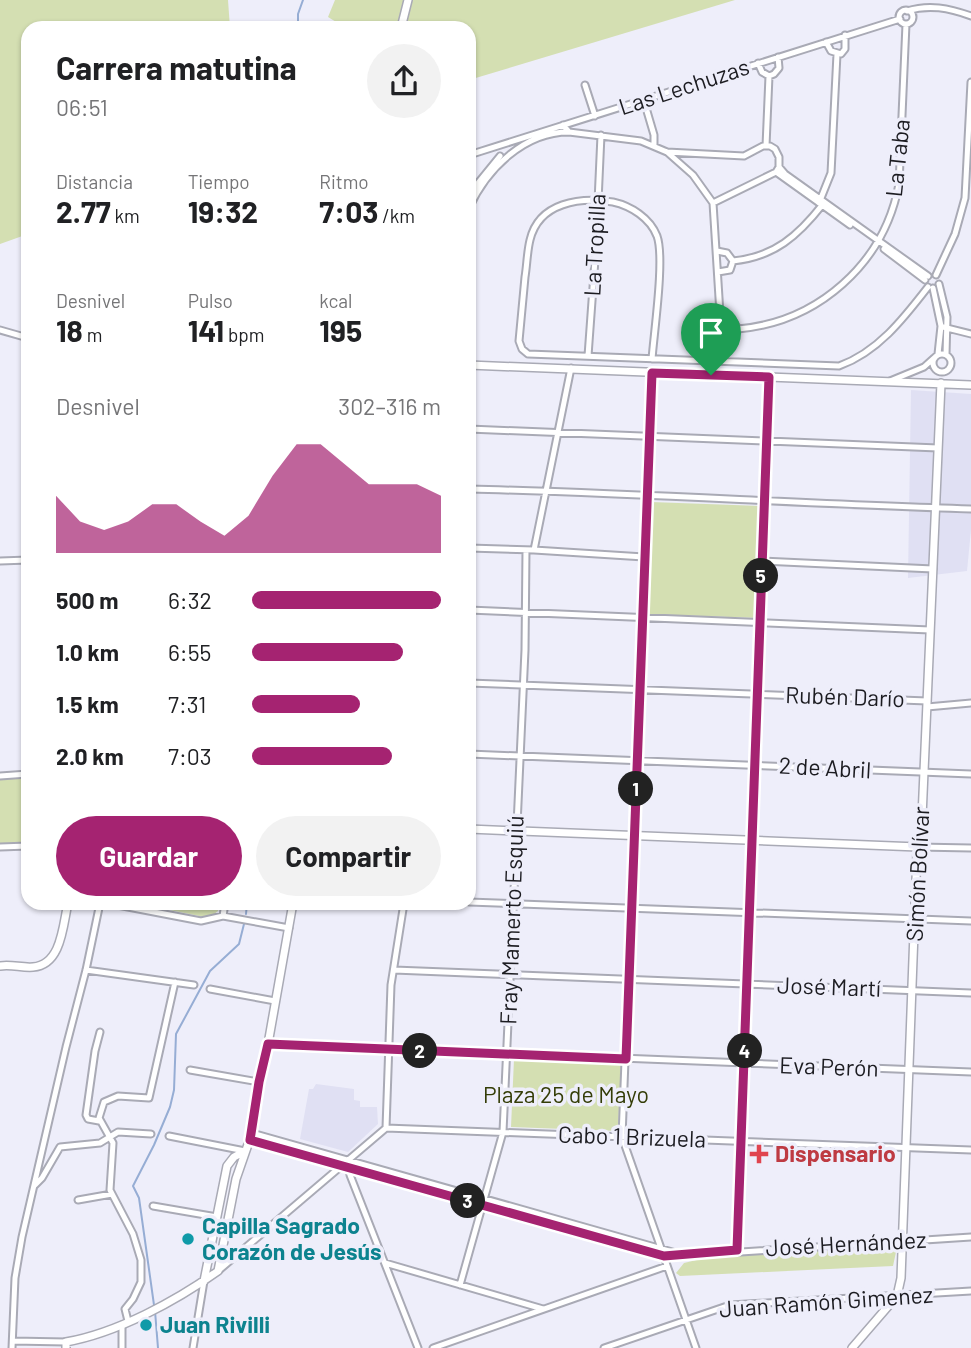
<!DOCTYPE html>
<html lang="es">
<head>
<meta charset="utf-8">
<style>
  :root { --surface:#fff; --page:#f2f2f2; --text:#202124; --muted:#757577; --accent:#a52371 }
  body { margin:0; font-family:Barlow,sans-serif; background:var(--page); color:var(--text); height:100vh; display:flex; flex-direction:column; font-size:26px; white-space:nowrap }
  * { box-sizing:border-box; margin:0 }
  p { font-size:23px; color:var(--muted) }
  .icon { flex:none; width:38px; height:38px; fill:none; stroke:currentColor; stroke-width:2; stroke-linecap:round; stroke-linejoin:round }
  .map { position:relative; flex:1; overflow:hidden }
  .side { position:absolute; left:21px; top:21px; width:455px; height:889px; display:flex; flex-direction:column; background:var(--surface); border-radius:21px; box-shadow:0 2px 5px #0004 }
  .side>* { flex:none }
  .pin { position:absolute; display:grid; place-items:center; width:60px; height:60px; color:#fff; margin:-72px -30px; border-radius:50% 50% 50% 0; rotate:-45deg; box-shadow:0 0 7px #0007 }
  .pin .icon { rotate:45deg }
  .km { position:absolute; width:35px; height:35px; margin:-18px; border-radius:50%; background:#222; color:#fff; font-size:19px; line-height:35px; text-align:center }
  .round { display:grid; place-items:center; flex:none; width:74px; height:74px; border-radius:37px; background:var(--page) }
  .head { display:flex; align-items:center; justify-content:space-between; height:119px; padding:0 35px }
  h1 { font-size:32px; font-weight:700; line-height:52px }
  .figures { display:grid; grid-template-columns:repeat(3,1fr); gap:10px; height:119px; padding:7px 35px }
  .figures div { display:grid; align-content:center }
  .figures b { font-size:30px; font-weight:700 }
  .figures small { font-size:19px; font-weight:400 }
  .figures p { font-size:19px }
  .chart { height:196px; padding:14px 35px }
  .chart p { display:flex; justify-content:space-between }
  .chart svg { width:100%; height:126px; margin-top:7px; fill:var(--accent); opacity:.7 }
  .button { display:flex; gap:14px; margin-top:auto; padding:14px 35px }
  .button a { flex:1; height:80px; border-radius:42px; background:var(--accent); color:#fff; font-size:28px; font-weight:700; line-height:80px; text-align:center }
  .button a+a { background:var(--page); color:var(--text) }
  ul { padding:0 35px; list-style:none; font-size:23px }
  li { display:grid; grid-template-columns:112px 84px 1fr; align-items:center; height:52px }
  li i { height:18px; border-radius:9px; background:var(--accent) }
  .map>svg:first-child { display:block }
  .built { fill:#e0e0f3 }
  .green { fill:#d4dfb2 }
  .lines { fill:none; stroke-linecap:round; stroke-linejoin:round }
  .stream { stroke:#96add4; stroke-width:2 }
  .minor-casing { stroke:#a9aab5; stroke-width:9 }
  .tertiary-casing { stroke:#a9aab5; stroke-width:10 }
  .minor { stroke:#fff; stroke-width:5 }
  .tertiary { stroke:#fff; stroke-width:7 }
  .route-casing { stroke:#fff; stroke-width:14 }
  .route { stroke:#a52371; stroke-width:9 }
  .health-dot { fill:#e0444e; stroke:#eeeefa; stroke-width:2.5 }
  .culture-dot { fill:#0f9aa8; stroke:#eeeefa; stroke-width:2.5 }
  .labels { text-anchor:middle; stroke-width:7; stroke-linejoin:round; paint-order:stroke }
  .street-label { font-size:23px; fill:#1c1c21; stroke:#eeeefa }
  .park-label { font-size:23px; fill:#343d07; stroke:#eeeefa }
  .health-label { font-size:23px; font-weight:bold; fill:#be3a42; stroke:#eeeefa; text-anchor:start }
  .culture-label { font-size:23px; font-weight:bold; fill:#0d838f; stroke:#eeeefa; text-anchor:start }
</style>
</head>
<body>
<div class="map">
<svg width="971" height="1348" viewBox="0 0 971 1348">
  <rect width="100%" height="100%" fill="#eeeefa"/>
  <path class="built" d="M911,390L971,394V530L967,571L908,578Z
    M316,1084L354,1089V1100L360,1101V1107H377L378,1124L348,1152L300,1139L309,1089H313Z"/>
  <path class="green" d="M0,0H228L230,28H28V234L0,244Z
    M335,0H735L469,80V28H346L328,17Z
    M651,502L761,506L758,618L647,614Z
    M28,778V844H0V779Z
    M135,903H219L218,911L209,918Z
    M514,1059L621,1063L618,1131L511,1127Z
    M890,1246L896,1252L893,1266L680,1276L676,1273L684,1263L709,1257Z"/>
  <g class="lines">
    <path class="stream" d="M298,28V14L303,0
      M246,914L247,903
      M154,1305L139,1198L133,1186L154,1145L170,1107L174,1090L176,1034L210,971L239,944L244,924
      M155,1311L158,1348"/>
    <defs>
      <path id="minor" d="M899 17a7 7 0 1 1 14 0a7 7 0 1 1-14 0Z
        M907,11C929,4 949,8 971,16
        M826,42L831,51L841,54L845,49V35
        M758,63L762,72L769,76L774,74L779,68L778,57
        M585,85L595,116
        M644,101L654,135V146
        M563,125L569,132L641,141L667,152L744,156L763,146H770L775,149L779,157V167L776,172
        M766,146L769,76
        M667,152L693,175L713,203L723,361
        M469,155L900,19
        M779,167L785,174L928,276
        M776,172L850,225
        M469,198L478,183L500,156
        M713,203L776,172
        M819,203L831,173L837,54
        M469,208C487,169 524,132 569,132
        M884,249L925,280
        M717,251L727,253L733,261L730,270L718,272
        M733,261C774,257 798,236 823,204
        M936,275L955,234L965,198L971,82
        M939,284L947,317L946,355
        M933,288L941,326L938,354
        M721,319L733,321L738,329L735,336L722,341
        M943,327L971,334
        M738,329C818,322 884,264 899,184L906,24
        M0,330L28,338
        M933 363a9 9 0 1 1 18 0a9 9 0 1 1-18 0Z
        M588,356L596,246L601,135
        M652,359C654,332 665,258 657,236C650,218 631,206 613,202C580,197 539,202 530,240C527,252 527,265 525,277C523,299 521,320 519,341L522,349L528,354L839,366C878,352 904,318 928,287
        M652,373L622,1137L696,1348
        M890,381L924,367L934,358
        M469,429L938,448
        M469,489C636,493 804,504 971,509
        M469,548L534,550L644,557
        M534,550L571,368
        M0,561L28,560
        M761,561L933,569
        M469,610L930,630
        M469,683L927,701
        M927,707L971,703
        M469,754L971,774
        M0,776L28,774
        M0,847L28,846
        M918,847L971,848
        M469,902L971,921
        M107,903L201,921L223,916L289,928
        M223,916L225,903
        M86,970L194,985
        M394,970L971,993
        M210,989L275,1001
        M268,1044L971,1072
        M190,1070L259,1082
        M99,1121L88,1119L86,1115L95,1051L100,1032
        M386,1128L391,985L404,903
        M252,1133L676,1253
        M169,1136L245,1151
        M250,1140L664,1257L971,1237
        M348,1164L350,1175L418,1348
        M35,1185L42,1178L60,1147L100,1143L118,1132L151,1134
        M78,1200L112,1194
        M153,1206L217,1217
        M737,1250L769,377
        M385,1263L543,1309
        M218,1271L386,1128L971,1150
        M460,1285L503,1132L525,650L526,550
        M128,1321L125,1309L133,1299L141,1282V1260L133,1234L110,1190L113,1143L99,1118L104,1102L118,1096L149,1098L175,982
        M122,1325V1348
        M13,1341L66,1342
        M12,1348L15,1278L22,1237L66,1047L86,970L100,903
        M193,1348L204,1281
        M433,1348L667,1266
        M604,1348L730,1305L971,1291"/>
      <path id="tertiary" d="M401,28L408,0
        M469,365L971,385
        M469,829L918,847
        M0,966C11,964 22,968 33,967C62,965 63,924 68,903
        M204,1281L227,1166L234,1157L245,1151
        M66,1348V1342C117,1333 176,1301 218,1271L236,1179L252,1133L259,1082L268,1044L293,903
        M852,1348L897,1296L901,1278L917,853L921,840L941,383"/>
    </defs>
    <use href="#minor" class="minor-casing"/>
    <use href="#tertiary" class="tertiary-casing"/>
    <use href="#minor" class="minor"/>
    <use href="#tertiary" class="tertiary"/>
  </g>
  <g class="lines">
    <defs>
      <path id="route" d="M652,373L769,377L737,1250L664,1256L250,1140L259,1082L268,1044L626,1059Z"/>
    </defs>
    <use href="#route" class="route-casing"/>
    <use href="#route" class="route"/>
  </g>
  <path class="health-dot" d="M755.5 1143.5h7v7h7v7h-7v7h-7v-7h-7v-7h7z"/>
  <g class="culture-dot">
    <circle cx="188" cy="1239" r="7"/>
    <circle cx="146" cy="1325" r="7"/>
  </g>
  <g class="labels">
    <g class="street-label">
      <text transform="translate(684 87) rotate(-18)" y="8">Las Lechuzas</text>
      <text transform="translate(898 158) rotate(-84)" y="8">La Taba</text>
      <text transform="translate(595 245) rotate(-87)" y="8">La Tropilla</text>
      <text transform="translate(845 697) rotate(2)" y="8">Rubén Darío</text>
      <text transform="translate(825 768) rotate(3)" y="8">2 de Abril</text>
      <text transform="translate(918 874) rotate(-87)" y="8">Simón Bolívar</text>
      <text transform="translate(512 920) rotate(-88)" y="8">Fray Mamerto Esquiú</text>
      <text transform="translate(829 987) rotate(2)" y="8">José Martí</text>
      <text transform="translate(829 1067) rotate(2)" y="8">Eva Perón</text>
      <text transform="translate(632 1137) rotate(2)" y="8">Cabo 1 Brizuela</text>
      <text transform="translate(846 1244) rotate(-3)" y="8">José Hernández</text>
      <text transform="translate(826 1302) rotate(-4)" y="8">Juan Ramón Gimenez</text>
    </g>
    <g class="park-label">
      <text x="566" y="1103">Plaza 25 de Mayo</text>
    </g>
    <g class="health-label">
      <text x="775" y="1162">Dispensario</text>
    </g>
    <g class="culture-label">
      <text x="202" y="1234">Capilla Sagrado<tspan x="202" dy="26">Corazón de Jesús</tspan></text>
      <text x="160" y="1333">Juan Rivilli</text>
    </g>
  </g>
</svg>
<div class="pin" style="left:711px;top:375px;background:#1e9e55"><svg class="icon" aria-label="arrive" viewBox="0 0 24 24"><path d="M6 21V4h12l-3 4 3 4H6"/></svg></div>
<b class="km" style="left:636px;top:789px">1</b>
<b class="km" style="left:420px;top:1051px">2</b>
<b class="km" style="left:468px;top:1201px">3</b>
<b class="km" style="left:745px;top:1051px">4</b>
<b class="km" style="left:761px;top:576px">5</b>
<section class="side">
<div class="head"><div><h1>Carrera matutina</h1><p>06:51</p></div><a class="round"><svg class="icon" aria-label="share" viewBox="0 0 24 24"><path d="M12 15V3M7 8l5-5 5 5M5 13v7h14v-7"/></svg></a></div>
<div class="figures">
<div><p>Distancia</p><b>2.77<small> km</small></b></div>
<div><p>Tiempo</p><b>19:32</b></div>
<div><p>Ritmo</p><b>7:03<small> /km</small></b></div>
</div>
<div class="figures">
<div><p>Desnivel</p><b>18<small> m</small></b></div>
<div><p>Pulso</p><b>141<small> bpm</small></b></div>
<div><p>kcal</p><b>195</b></div>
</div>
<div class="chart"><p><span>Desnivel</span>302–316 m</p>
<svg viewBox="0 0 160 44" preserveAspectRatio="none"><path d="M0 44V24L10 33L20 36L30 33L40 27L50 27L60 33L70 38L80 31L90 17L100 6L110 6L120 13L130 20L140 20L150 20L160 24V44z"/></svg>
</div>
<ul>
<li><b>500 m</b>6:32<i style="width:100%"></i></li>
<li><b>1.0 km</b>6:55<i style="width:80%"></i></li>
<li><b>1.5 km</b>7:31<i style="width:57%"></i></li>
<li><b>2.0 km</b>7:03<i style="width:74%"></i></li>
</ul>
<div class="button"><a>Guardar</a><a>Compartir</a></div>
</section>
</div>
</body>
</html>
